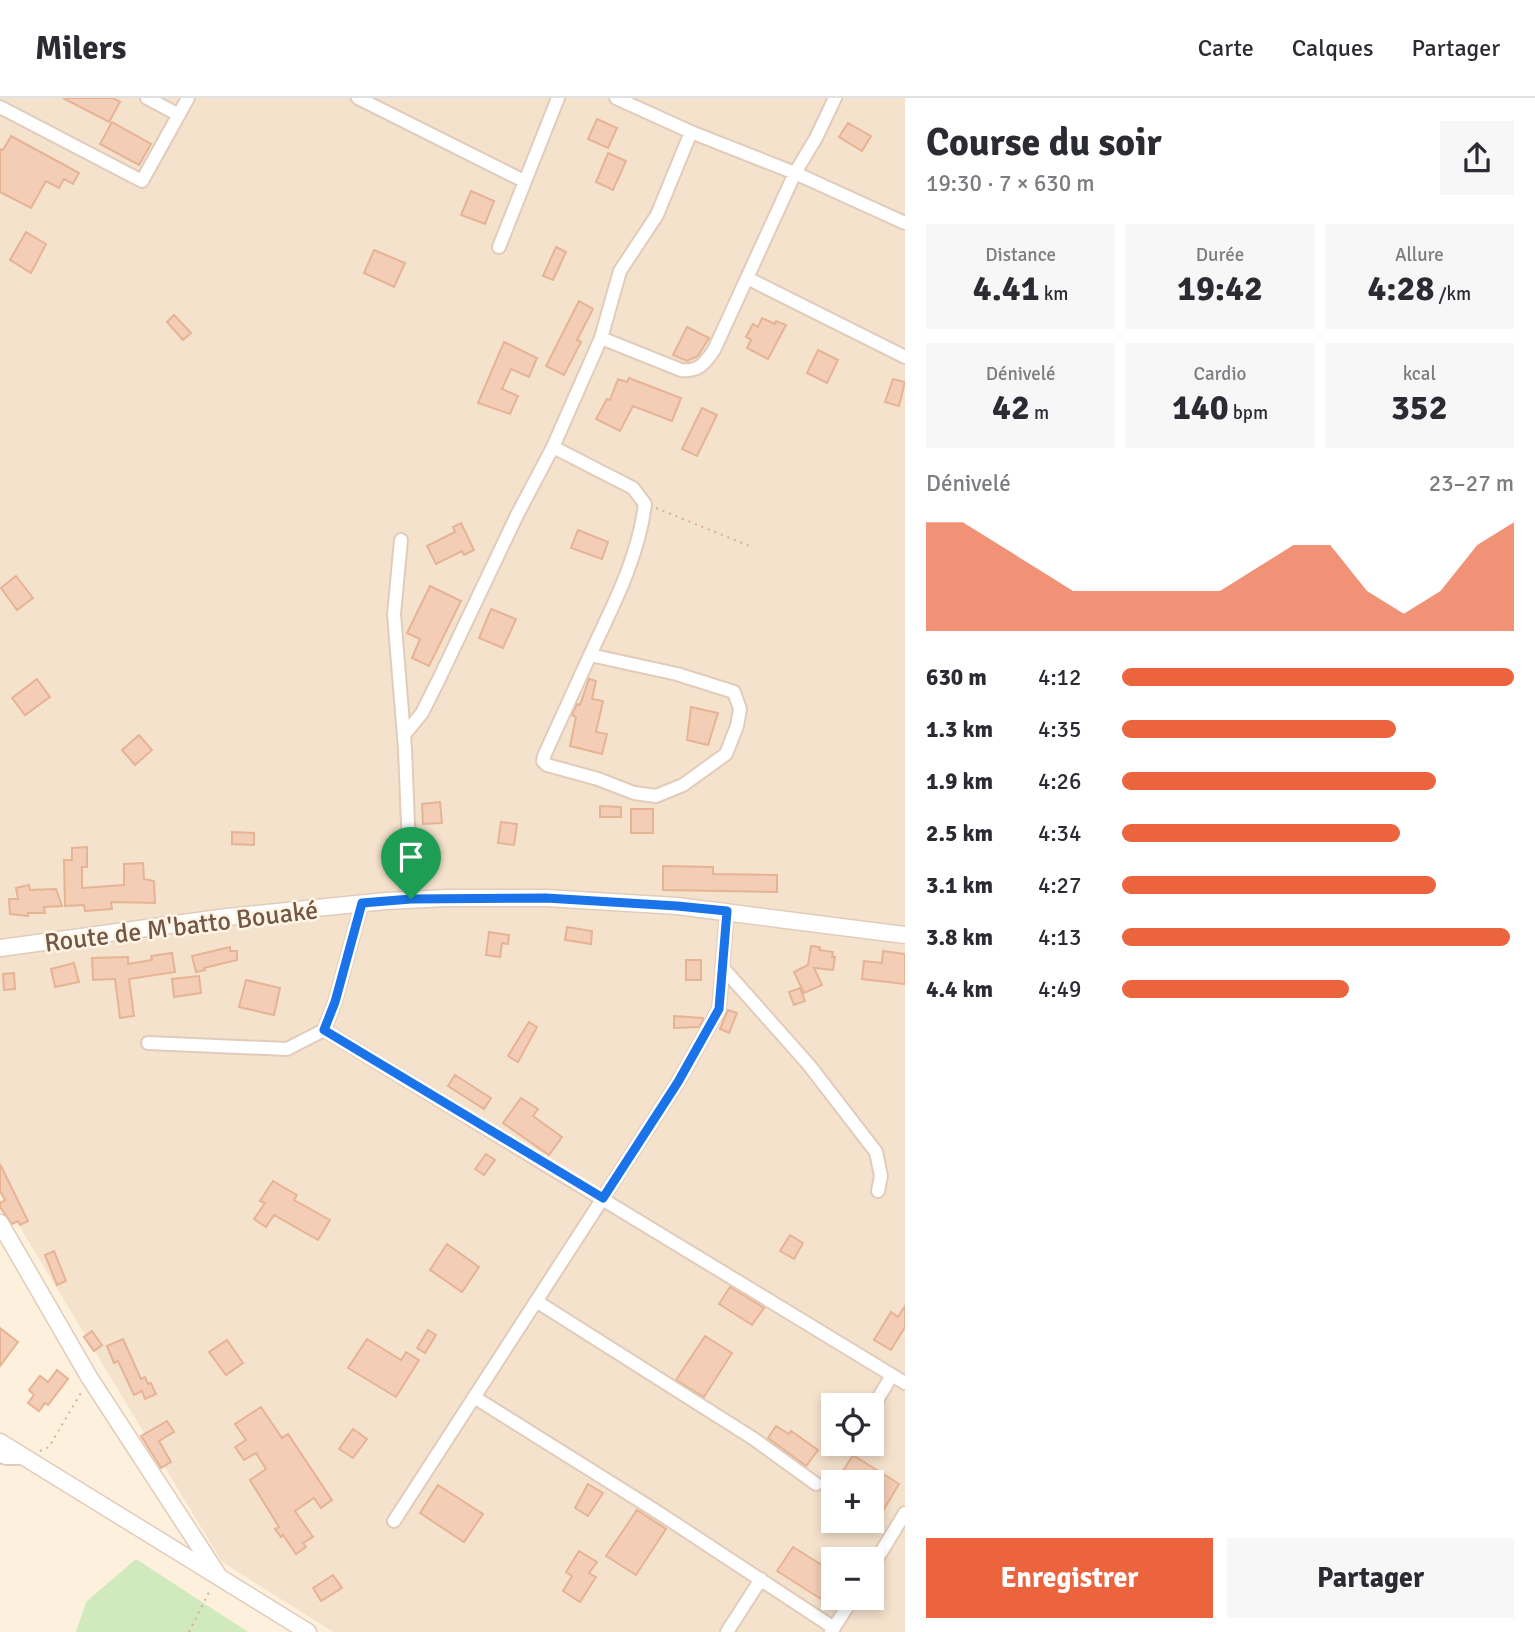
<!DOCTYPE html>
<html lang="fr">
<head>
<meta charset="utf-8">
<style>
  :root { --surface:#fff; --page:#f7f7f7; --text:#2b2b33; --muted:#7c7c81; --line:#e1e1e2; --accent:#ec643e }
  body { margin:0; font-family:Signika,sans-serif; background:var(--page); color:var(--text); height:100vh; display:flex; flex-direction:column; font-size:26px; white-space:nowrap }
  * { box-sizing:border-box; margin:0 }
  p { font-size:23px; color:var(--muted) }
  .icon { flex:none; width:38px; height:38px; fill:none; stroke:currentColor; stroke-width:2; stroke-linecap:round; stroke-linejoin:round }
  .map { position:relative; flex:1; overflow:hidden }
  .panel { display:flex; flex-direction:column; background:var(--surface); width:630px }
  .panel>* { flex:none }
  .fabs { position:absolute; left:821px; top:1295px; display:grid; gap:14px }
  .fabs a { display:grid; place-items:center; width:63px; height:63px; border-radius:0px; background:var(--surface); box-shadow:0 4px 10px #0003; font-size:35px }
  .pin { position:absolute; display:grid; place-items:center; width:60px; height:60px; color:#fff; margin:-72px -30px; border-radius:50% 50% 50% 0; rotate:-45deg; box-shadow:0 0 7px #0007 }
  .pin .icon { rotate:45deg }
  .round { display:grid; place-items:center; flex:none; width:74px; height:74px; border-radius:0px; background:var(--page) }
  .head { display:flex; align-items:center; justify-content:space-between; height:119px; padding:0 21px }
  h1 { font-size:38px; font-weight:800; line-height:52px }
  .stats { display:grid; grid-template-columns:repeat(3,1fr); gap:10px; height:119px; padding:7px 21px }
  .stats div { display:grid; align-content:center; border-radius:0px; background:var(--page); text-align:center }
  .stats b { font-size:35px; font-weight:800 }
  .stats small { font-size:19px; font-weight:400 }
  .stats p { font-size:19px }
  .chart { height:196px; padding:14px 21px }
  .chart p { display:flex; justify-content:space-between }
  .chart svg { width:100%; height:126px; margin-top:7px; fill:var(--accent); opacity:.7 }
  .action { display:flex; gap:14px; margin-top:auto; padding:14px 21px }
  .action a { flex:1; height:80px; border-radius:0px; background:var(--accent); color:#fff; font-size:28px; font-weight:800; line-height:80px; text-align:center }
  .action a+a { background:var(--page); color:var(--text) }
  ul { padding:0 21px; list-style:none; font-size:23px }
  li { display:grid; grid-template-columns:112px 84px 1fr; align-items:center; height:52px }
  li i { height:18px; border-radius:9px; background:var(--accent) }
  header { display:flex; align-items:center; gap:42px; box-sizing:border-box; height:98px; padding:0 35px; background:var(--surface); border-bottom:2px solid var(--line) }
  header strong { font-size:33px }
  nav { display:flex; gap:38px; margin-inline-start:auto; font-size:24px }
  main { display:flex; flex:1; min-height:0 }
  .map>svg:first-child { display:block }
  .residential { fill:#f5e2cd; fill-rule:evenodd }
  .green { fill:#d0eabd }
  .building { fill:#f3cdb5; stroke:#e6b395; stroke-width:2 }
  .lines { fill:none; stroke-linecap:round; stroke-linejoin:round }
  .minor-casing { stroke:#e1ccbb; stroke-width:16 }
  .tertiary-casing { stroke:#e1ccbb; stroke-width:19 }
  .path { stroke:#d7b199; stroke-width:2; stroke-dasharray:2 5; stroke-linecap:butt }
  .minor { stroke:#fff; stroke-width:12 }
  .tertiary { stroke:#fff; stroke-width:16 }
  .route-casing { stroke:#fff; stroke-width:14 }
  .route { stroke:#1a73e8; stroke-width:9 }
  .labels { text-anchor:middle; stroke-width:5; stroke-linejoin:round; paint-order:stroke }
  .street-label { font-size:26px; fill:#735646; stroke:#fff5e5 }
</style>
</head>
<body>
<header>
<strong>Milers</strong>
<nav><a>Carte</a><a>Calques</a><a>Partager</a></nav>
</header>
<main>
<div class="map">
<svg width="905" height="1534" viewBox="0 0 905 1534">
  <rect width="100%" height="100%" fill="#fdf1de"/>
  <path class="residential" d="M0,0H905V1534H333L222,1464L0,1096ZM833,1307H872V1346H833ZM833,1384H872V1423H833ZM833,1461H872V1500H833Z"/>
  <path class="green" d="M136,1461L248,1534H76L86,1504Z"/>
  <path class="building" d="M63,0H113L120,4L109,24Z
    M597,21L617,30L608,50L588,41Z
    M112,24L151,46L139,67L100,46Z
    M848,25L871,38L862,53L839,39Z
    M11,38L79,75L73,86L64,81L59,90L46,83L31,110L0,94V51L3,52Z
    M608,55L626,63L613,92L596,84Z
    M471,93L494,103L485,126L461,117Z
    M26,134L46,146L31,175L10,162Z
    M556,149L566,154L553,182L543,178Z
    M374,152L405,165L394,189L364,175Z
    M579,203L593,211L577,242L581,244L564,277L546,268Z
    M174,217L191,235L183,242L167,224Z
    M762,220L775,226L776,223L786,227L768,261L747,250L751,242L746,239L753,226L758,229Z
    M687,229L709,240L698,258L687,263L673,257Z
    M504,244L537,260L529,279L511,271L502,291L518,298L510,316L478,305Z
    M818,252L838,262L827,285L807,275Z
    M629,280L681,300L672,323L633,308L620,333L596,321L607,301L610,302L618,281L627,284Z
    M893,281L905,284L899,308L885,304Z
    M702,310L717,317L697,358L682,351Z
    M461,425L474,452L464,457L462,453L436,466L427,448L455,434L453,429Z
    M578,432L608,444L602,461L571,450Z
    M16,478L33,500L17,512L1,490Z
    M430,488L461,503L429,568L412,560L420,541L407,535Z
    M491,511L516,521L503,550L479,540Z
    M37,581L50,599L25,617L12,600Z
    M589,581L596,583L592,601L603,603L596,634L607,636L602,656L570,648L576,619L572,617L577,606L580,607Z
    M691,609L718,615L708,647L687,642Z
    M139,637L152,652L135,667L122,652Z
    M440,704L442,725L423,726L422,706Z
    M600,708L621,709V719H600Z
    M631,711H653V735H631Z
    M501,724L517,726L514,747L498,745Z
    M232,734L254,735V747L232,746Z
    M87,749V769H82V790L124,787V766L143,765L144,781L154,783L155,805L111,804L112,811L85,813L84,807L65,808L64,762H72V750Z
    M663,768L713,769V776L777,777V794L663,792Z
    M29,787L30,792L56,791L62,808L44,809L45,815H28V818L10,816L9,801H18L16,790Z
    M567,829L592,833L591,846L565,842Z
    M489,834L509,837L508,846L502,845L500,859L486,857Z
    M811,848L820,849L819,852L833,854L832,859H835L833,872L814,870L822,887L804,895L794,874L808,867Z
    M230,849V853H237V862L204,870L205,872L196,874L192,858Z
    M883,853L905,856V886L862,881L864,863L882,865Z
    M172,855L175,874L129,881L134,918L120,920L115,881L93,882L92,860L128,859V866L152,862L151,858Z
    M686,862H701V882H686Z
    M74,865L79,884L55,889L51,871Z
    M14,875L15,891L4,892L3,876Z
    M199,878L201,895L174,899L172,881Z
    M246,882L280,890L274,917L239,909Z
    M800,890L805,903L794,907L789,894Z
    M728,912L737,915L729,935L720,931Z
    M674,918L703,920V922L699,929L674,930Z
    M529,924L537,929L518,964L508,958Z
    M455,977L491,1000L484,1011L448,988Z
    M521,1000L538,1011L533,1018L562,1039L549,1057L503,1025Z
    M486,1056L495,1062L484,1077L475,1071Z
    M0,1066L28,1123L20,1127L18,1123L12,1126L0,1109V1105L5,1102L0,1093Z
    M273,1083L297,1097L294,1102L330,1122L318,1142L274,1117L266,1129L254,1121L265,1105L260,1103Z
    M790,1137L803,1145L794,1161L780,1153Z
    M447,1146L479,1169L462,1194L430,1172Z
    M54,1153L66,1183L57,1187L45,1157Z
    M730,1189L764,1210L752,1227L719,1206Z
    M905,1208V1229L891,1252L874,1242L891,1214L898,1219Z
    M0,1230L18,1244L0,1268Z
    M428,1232L436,1237L425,1255L417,1250Z
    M92,1233L102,1247L94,1253L84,1239Z
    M705,1238L732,1255L704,1299L676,1282Z
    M123,1241L141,1281L145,1279L148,1286L151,1285L156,1296L145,1301L142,1293L134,1297L118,1263L114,1265L107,1248Z
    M367,1241L401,1262L406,1254L419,1262L396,1299L348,1270Z
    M227,1242L243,1265L226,1277L209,1254Z
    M57,1272L68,1281L48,1307L45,1305L39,1313L28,1305L34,1297L29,1292L40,1278L48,1284Z
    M261,1309L282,1340L288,1336L332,1402L321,1410L314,1400L295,1413L313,1439L303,1445L306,1449L296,1456L283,1437L281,1439L275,1431L279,1429L250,1382L266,1371L256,1355L244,1362L235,1349L246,1342L235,1326Z
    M167,1323L174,1334L159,1343L171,1364L161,1370L141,1338Z
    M776,1328L789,1336L791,1333L818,1352L806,1368L768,1340Z
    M353,1331L367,1341L353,1360L339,1351Z
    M853,1357L899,1386L881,1416L872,1410V1384H836Z
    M588,1386L603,1395L588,1418L575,1410Z
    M438,1387L483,1416L464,1444L420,1415Z
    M637,1412L666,1431L636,1477L606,1458Z
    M793,1449L833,1474V1483L821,1501L777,1473Z
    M579,1453L597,1464L589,1475L596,1479L580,1504L563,1493L572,1478L566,1474Z
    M333,1477L342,1490L321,1503L313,1490Z"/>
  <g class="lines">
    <defs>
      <path id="minor" d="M147,0L179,17
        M358,0L524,83
        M616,0L691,34L795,75L905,125
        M0,9L142,83L188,0
        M499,149L558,0
        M747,180L905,259
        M601,240L681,272C699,274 705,265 714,252L795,75L816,40L835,0
        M553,349L633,390L645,406C639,455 617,500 596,544C579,582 561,620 544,658L543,663L547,667L598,681L634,695L656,698L683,687L726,656L737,628L740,611L734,594L677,576L590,557
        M401,442L394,516L405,651L411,801
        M404,637L422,615L439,581L517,417L553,349L601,240L620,173L657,117L691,34
        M722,869L809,967L876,1054L881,1078L878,1093
        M324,932L905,1285
        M148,945L287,951L324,932L335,904L362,805
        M536,1203L754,1341L816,1386
        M474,1299L656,1413L834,1530
        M872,1311L892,1277
        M848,1349L850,1346
        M0,1358L6,1360H23
        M394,1423L678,984L719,911L727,813
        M872,1469L905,1415
        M727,1534L761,1481
        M831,1534L853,1500"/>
      <path id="tertiary" d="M0,850L227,819L386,803L448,800H546L677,808L905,837
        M0,1125L89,1279L218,1477
        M0,1344L308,1534"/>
    </defs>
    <use href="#minor" class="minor-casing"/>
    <use href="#tertiary" class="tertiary-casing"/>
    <path class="path" d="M656,410L752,449
      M40,1353L49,1349L82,1293
      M189,1534L211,1490"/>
    <use href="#minor" class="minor"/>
    <use href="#tertiary" class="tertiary"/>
  </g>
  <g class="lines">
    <defs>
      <path id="route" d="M546,800L677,808L727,813L719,911L678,984L603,1100L324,932L335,904L362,805L411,801Z"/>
    </defs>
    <use href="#route" class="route-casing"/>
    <use href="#route" class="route"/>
  </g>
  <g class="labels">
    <g class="street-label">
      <text transform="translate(181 828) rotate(-7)" y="9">Route de M'batto Bouaké</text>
    </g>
  </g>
</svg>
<div class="fabs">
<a><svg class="icon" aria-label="locate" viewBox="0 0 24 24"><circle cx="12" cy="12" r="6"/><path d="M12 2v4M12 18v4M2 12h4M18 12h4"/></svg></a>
<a>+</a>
<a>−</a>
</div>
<div class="pin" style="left:411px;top:801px;background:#1e9e55"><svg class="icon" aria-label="arrive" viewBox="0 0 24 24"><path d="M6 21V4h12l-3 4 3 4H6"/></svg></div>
</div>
<section class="panel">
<div class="head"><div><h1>Course du soir</h1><p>19:30 · 7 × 630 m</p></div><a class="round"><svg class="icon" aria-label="share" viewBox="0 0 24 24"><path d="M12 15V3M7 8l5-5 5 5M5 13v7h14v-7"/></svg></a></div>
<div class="stats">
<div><p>Distance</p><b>4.41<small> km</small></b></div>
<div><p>Durée</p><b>19:42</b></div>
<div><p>Allure</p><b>4:28<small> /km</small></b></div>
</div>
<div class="stats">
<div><p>Dénivelé</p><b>42<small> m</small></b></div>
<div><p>Cardio</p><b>140<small> bpm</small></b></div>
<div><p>kcal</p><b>352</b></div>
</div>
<div class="chart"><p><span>Dénivelé</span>23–27 m</p>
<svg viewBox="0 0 160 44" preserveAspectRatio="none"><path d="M0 44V6L10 6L20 14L30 22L40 30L50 30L60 30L70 30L80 30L90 22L100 14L110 14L120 30L130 38L140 30L150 14L160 6V44z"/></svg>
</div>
<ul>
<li><b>630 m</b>4:12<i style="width:100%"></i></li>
<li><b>1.3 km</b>4:35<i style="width:70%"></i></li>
<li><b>1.9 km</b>4:26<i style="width:80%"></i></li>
<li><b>2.5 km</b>4:34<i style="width:71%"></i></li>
<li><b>3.1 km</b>4:27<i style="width:80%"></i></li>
<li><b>3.8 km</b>4:13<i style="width:99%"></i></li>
<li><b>4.4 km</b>4:49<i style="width:58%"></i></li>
</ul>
<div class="action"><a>Enregistrer</a><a>Partager</a></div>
</section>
</main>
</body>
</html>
